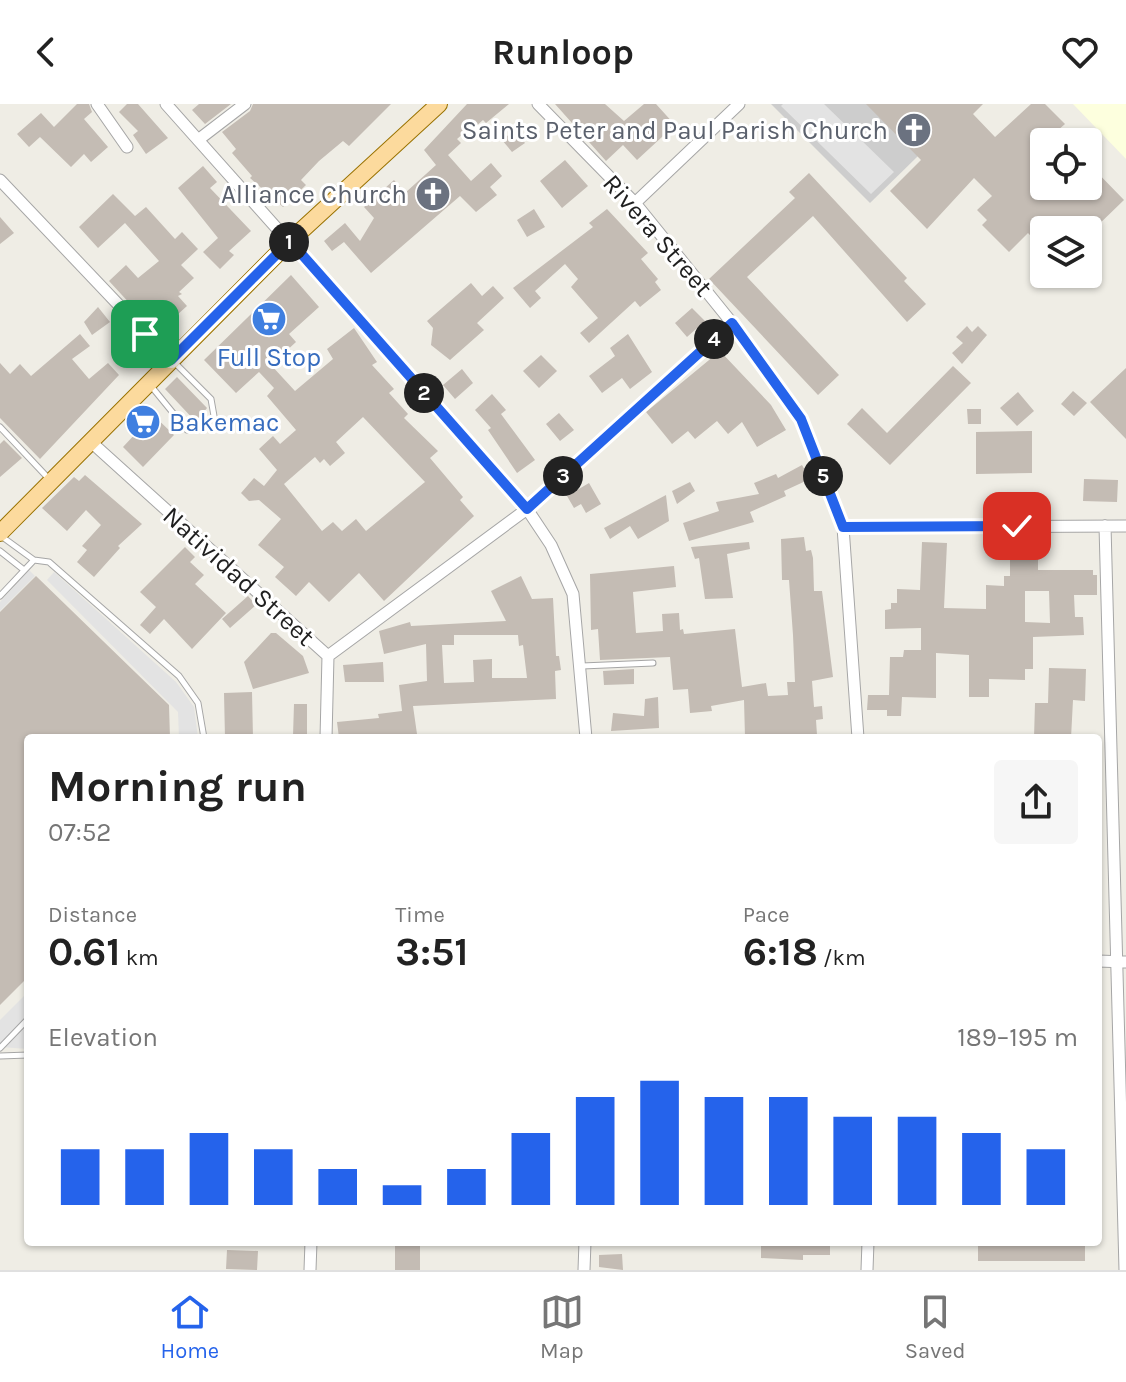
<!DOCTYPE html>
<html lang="en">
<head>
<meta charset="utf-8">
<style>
  :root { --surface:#fff; --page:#f6f6f6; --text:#222; --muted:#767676; --line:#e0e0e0; --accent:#2563eb }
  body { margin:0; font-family:Karla,sans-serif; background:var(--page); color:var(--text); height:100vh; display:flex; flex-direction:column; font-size:30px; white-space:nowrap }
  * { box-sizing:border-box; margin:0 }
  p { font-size:26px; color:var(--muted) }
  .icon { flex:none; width:44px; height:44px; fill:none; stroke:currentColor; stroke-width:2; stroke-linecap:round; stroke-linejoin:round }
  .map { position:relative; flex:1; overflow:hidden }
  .details { position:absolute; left:24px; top:630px; width:1078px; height:512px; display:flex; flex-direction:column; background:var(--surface); border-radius:8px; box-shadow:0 2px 6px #0004 }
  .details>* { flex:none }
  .tools { position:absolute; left:1030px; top:24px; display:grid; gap:16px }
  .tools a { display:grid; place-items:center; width:72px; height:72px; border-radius:8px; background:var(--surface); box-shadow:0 2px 6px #0004; font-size:40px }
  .pin { position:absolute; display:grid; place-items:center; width:68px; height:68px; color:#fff; margin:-34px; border-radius:16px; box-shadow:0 4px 12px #0006 }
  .km { position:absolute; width:40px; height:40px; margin:-20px; border-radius:50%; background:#222; color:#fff; font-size:22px; line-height:40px; text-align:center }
  .round { display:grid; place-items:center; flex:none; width:84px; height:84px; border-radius:8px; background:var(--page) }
  .summary { display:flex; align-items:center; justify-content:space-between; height:136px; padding:0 24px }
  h1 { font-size:44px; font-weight:700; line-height:60px }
  .metrics { display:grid; grid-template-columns:repeat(3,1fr); gap:12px; height:136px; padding:8px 24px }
  .metrics div { display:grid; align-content:center }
  .metrics b { font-size:40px; font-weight:700 }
  .metrics small { font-size:22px; font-weight:400 }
  .metrics p { font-size:22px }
  .chart { height:224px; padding:16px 24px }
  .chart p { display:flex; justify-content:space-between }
  .chart svg { width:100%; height:144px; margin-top:8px; stroke:var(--accent); stroke-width:6 }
  header { display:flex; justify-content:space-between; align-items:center; height:104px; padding:0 24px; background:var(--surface); font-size:36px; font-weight:700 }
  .dock { display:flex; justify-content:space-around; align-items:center; height:112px; border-top:2px solid var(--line); background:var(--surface); font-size:22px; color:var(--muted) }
  .dock a { display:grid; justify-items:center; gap:4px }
  .dock .current { color:var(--accent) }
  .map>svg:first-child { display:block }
  .education { fill:#fdffde }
  .religious { fill:#cdcdcd }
  .parking { fill:#e3e3e3 }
  .building { fill:#c4bcb4; fill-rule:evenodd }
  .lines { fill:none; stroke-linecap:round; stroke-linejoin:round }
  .lane-casing { stroke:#a6a6a6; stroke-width:7 }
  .street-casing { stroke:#a6a6a6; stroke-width:13 }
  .primary-casing { stroke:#997200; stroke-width:18 }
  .lane { stroke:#fff; stroke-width:5 }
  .street { stroke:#fff; stroke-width:11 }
  .primary { stroke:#fcda9d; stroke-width:16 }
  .route-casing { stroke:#fff; stroke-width:16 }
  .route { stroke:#2563eb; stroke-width:10 }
  .labels { text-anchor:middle; stroke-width:6; stroke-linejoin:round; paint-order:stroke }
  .worship-label { font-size:26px; fill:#5b616d; stroke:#fff; text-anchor:end }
  .street-label { font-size:26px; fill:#1f1f1f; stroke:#fff }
  .shop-label { font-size:26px; fill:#366cbe; stroke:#fff }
</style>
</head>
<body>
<header><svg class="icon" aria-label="back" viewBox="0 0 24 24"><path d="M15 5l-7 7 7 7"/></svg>Runloop<svg class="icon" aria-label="heart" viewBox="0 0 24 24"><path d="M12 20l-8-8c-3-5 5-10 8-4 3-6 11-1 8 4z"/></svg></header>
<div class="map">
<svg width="1126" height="1166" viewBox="0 0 1126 1166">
  <rect width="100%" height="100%" fill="#efede5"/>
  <path class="education" d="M1073,0H1126V55Z"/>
  <path class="religious" d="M771,0H961L966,5L870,99Z"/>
  <path class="parking" d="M783,0H824L894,68L871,90L781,2Z
    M29,466L35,472L0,507V498Z
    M54,468L176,578L194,603L198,634H179L178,608L47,476Z
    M28,888V945L0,943V916Z"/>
  <path class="building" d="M77,0H89L92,8L84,15L108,43L91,58L84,50L71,63L40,33L29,43L17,30L41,9L54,23Z
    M127,0H138L168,34L146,50L133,31L138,27L119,8Z
    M199,0H231L205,20L192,6Z
    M253,0H391L349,42L343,37L319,57L301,76L306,81L283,103L250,74L252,72L232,49L236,45L222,28L250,7Z
    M467,0H509L486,19L483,16L475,23L473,21L457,35L461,39L448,51L471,77L491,59L502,72L490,83L497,91L476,108L460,92L371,169L344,138L332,147L324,137L345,119L360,137L374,114L364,103L394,76L405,89L436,61L424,46Z
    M555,0H605L624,17L644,0H656L675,21L637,56L623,41L606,57Z
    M866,0H983L973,10L995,33L1031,0H1045L1065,20L1057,27L1068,38H1044V82H1088V59L1124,96L1093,126H1044V146L1028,129L1009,148L982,121L987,116L977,106L992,92L974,74L927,125L890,87L921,56Z
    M515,26L525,39L512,48L502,36Z
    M565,56L588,82L562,104L540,77Z
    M203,62L217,78L210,84L251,127L229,147L234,151L220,165L203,148L218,134L178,84Z
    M809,69L907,174L904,177L926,200L907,218L813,112L747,173L839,271L818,291L709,175L795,94L789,88Z
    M113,90L135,112L146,103L175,135L182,128L198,145L181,161L194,174L179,188L182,190L178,192L187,202L157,229L109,177L126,161L138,174L159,157L125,119L98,144L79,123Z
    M534,105L545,123L527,133L517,116Z
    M607,105L648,149L641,155L658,175L655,178L661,186L640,203L635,197L589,239L580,229L598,214L571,183L578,175L565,160L535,187L541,194L530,204L513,184L593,123L589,119Z
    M0,113L14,129L0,140Z
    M291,171L319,203L289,230L296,238L271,261L295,287L333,255L327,245L354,224L377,258L372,261L394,285L389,289L408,310L404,314L438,347L430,354L463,393L460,396L474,412L384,497L359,469L329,498L309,478L296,492L275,473L284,463L258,441L281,415L259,396L249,397L241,389L254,374L264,382L277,366L259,345L273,332L280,340L296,326L267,292L274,284L259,268L236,289L204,256ZM363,313L425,378L366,427L356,415L342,427L333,418L322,427L284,380L315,353L320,359L324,355L330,362L345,349L336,338Z
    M471,179L482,192L493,182L504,194L477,219L484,226L450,256L431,241L433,224L427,217Z
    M98,203L110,218L92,231L84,218Z
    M692,204L705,217L687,233L675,219Z
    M967,222L972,228L978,222L987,231L962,260L952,249L963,239L956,233Z
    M80,230L90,242L72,255L89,275L108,259L119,271L40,355L0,314V259L10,270L20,260L31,272Z
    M628,230L652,268L630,285L622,274L602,289L589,272L615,252L610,244Z
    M720,247L771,301L786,326L757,343L742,318L728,330L717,317L695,335L688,327L672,340L646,308Z
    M541,251L557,267L539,284L523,267Z
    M953,262L971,279L890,361L847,320L862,304L887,329Z
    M1126,264V335L1090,298Z
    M462,265L473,279L455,295L443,281Z
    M177,273L207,304L196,318L165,285Z
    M1073,287L1087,299L1074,312L1061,300Z
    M1018,288L1034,307L1017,322L1000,304Z
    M492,290L506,306L501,310L535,356L517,369L488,326L491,324L475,306Z
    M146,304L174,331L143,363L123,343L137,328L129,320Z
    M967,305H981V320H968Z
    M559,309L574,326L560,337L546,320Z
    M1032,327V369L976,370V328Z
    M4,336L22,354L0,373V340Z
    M802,361L810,375L784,387L786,392L750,408L754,418L689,437L683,419L719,407L716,398L759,390L754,379L776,370L778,374Z
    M85,371L142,420L118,442L120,444L94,473L77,458L87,446L82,442L101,421L86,406L67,427L42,404L74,373L79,377Z
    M1084,375L1118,376L1117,398L1083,397Z
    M690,378L695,387L677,400L672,387Z
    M589,379L601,400L586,409L581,400L574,404L567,392Z
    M666,391L669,417L638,435L630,422L610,435L604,424Z
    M804,433L806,447L811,446L813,454L814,487H822L833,573L812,577L814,603L822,602L823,615L816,616L817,631L745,633L744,596L711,602L712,607L690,609L688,585L673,586L670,553L600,556L598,525L591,526L590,470L674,462L676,483L633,488L636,529L663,527L662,510L679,509L680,526L683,525L684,530L735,525L742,583L766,579L768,592L788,591L787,578H795L793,531L789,476H782L781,435Z
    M749,438L750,445L727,450L733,494L705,495L699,454L695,455L691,443Z
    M922,438L947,439L944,504L986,505V481L1004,482V472H1010V449H1038V466H1093V471H1097V491H1074L1075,513H1083L1084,531L1033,533V565H1025V576L989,575V593H969V551L936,549V594L902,593L901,612H887V606H867L868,591H889L890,553H903L904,546H921V524L885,525V506L891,505V499H897V485L920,486ZM1025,487H1049L1050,519L1025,518Z
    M185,443L195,453L190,458L204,471L195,480L226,509L192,545L164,515L150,530L140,521L156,503L140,488Z
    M36,472L169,601L170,634H28V873L0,901V508Z
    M521,472L532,495L553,494L556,552H559L561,566L555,567L556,595L413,602L417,630L399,634H339L337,618L379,614L378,610L402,607L399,581L427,577L426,540L384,550L379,527L410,518L411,522L506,517L491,487ZM454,531H518L519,542L523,541L527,574H492V555L473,556L474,578L444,579L442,541H454Z
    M248,492L256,501L230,524L222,515Z
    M271,529H276L303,552L309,569L253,585L244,558Z
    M383,558L384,578H345L343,561Z
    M1049,564L1086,565L1085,597L1073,596L1071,634H1034L1035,599H1048Z
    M634,565V580L604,581L603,567Z
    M252,588L253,634H225L224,589Z
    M658,593L659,624L611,627L613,609L644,612L645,595Z
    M294,600H307V632H293Z
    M395,1138H420V1166H395Z
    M830,1138V1151H803V1156L761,1154V1139Z
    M978,1138H1085V1157H978Z
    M227,1146L258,1147L257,1166L226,1165Z
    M622,1150L623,1166L599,1163V1151Z"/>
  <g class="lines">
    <defs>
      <path id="lane" d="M151,282L187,326L201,324L214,312L211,295L175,259
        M0,323L50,376
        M1,432L34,456L49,458L179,572L198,599L204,634
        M0,447L24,466
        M0,492L34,456
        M582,562L653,559
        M0,944L28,915
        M0,952L28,951"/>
      <path id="street" d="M97,0L127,43
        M166,0L527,405L551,441L573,490L586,634
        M538,0L635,99L732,219L801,315L843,423L858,634
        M198,36L245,0
        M0,76L171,256
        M635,99L739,0
        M90,337L328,552L326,634
        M1105,422L1125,1166
        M843,423L1126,422
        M328,552L527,405L732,219
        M1098,857L1126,858
        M310,1166L311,1138
        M584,1166L585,1138
        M867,1166L868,1138"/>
      <path id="primary" d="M0,429L290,137L439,0"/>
    </defs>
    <use href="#lane" class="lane-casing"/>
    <use href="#street" class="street-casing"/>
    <use href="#primary" class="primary-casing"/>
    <use href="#lane" class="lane"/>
    <use href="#street" class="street"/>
    <use href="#primary" class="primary"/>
  </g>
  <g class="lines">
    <defs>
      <path id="route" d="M145,230L171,256L290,137L527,405L732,219L801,315L843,423L1017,422"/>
    </defs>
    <use href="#route" class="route-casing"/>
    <use href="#route" class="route"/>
  </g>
  <defs>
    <symbol id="church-disc" viewBox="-11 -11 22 22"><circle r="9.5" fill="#6b7280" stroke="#fff"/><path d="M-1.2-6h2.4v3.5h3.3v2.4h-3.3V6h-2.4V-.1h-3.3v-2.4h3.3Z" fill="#fff"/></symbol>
    <symbol id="supermarket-disc" viewBox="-11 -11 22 22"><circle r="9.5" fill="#3f7fe0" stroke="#fff"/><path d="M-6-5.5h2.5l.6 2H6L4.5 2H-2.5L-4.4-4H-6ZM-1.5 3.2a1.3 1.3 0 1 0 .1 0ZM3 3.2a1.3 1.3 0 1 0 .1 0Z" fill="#fff"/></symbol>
  </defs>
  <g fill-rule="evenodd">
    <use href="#church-disc" x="894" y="6" width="40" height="40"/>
    <use href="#church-disc" x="413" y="70" width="40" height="40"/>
    <use href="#supermarket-disc" x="249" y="195" width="40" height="40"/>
    <use href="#supermarket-disc" x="123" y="298" width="40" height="40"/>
  </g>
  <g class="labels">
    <g class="worship-label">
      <text x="888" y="35">Saints Peter and Paul Parish Church</text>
      <text x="407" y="99">Alliance Church</text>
    </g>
    <g class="street-label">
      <text transform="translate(658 131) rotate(49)" y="9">Rivera Street</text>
      <text transform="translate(239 472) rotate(42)" y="9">Natividad Street</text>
    </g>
    <g class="shop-label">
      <text x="269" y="262">Full Stop</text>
      <text x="169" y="327" text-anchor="start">Bakemac</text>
    </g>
  </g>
</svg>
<div class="tools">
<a><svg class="icon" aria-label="locate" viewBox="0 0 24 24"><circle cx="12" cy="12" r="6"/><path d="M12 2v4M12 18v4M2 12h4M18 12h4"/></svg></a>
<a><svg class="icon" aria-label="layers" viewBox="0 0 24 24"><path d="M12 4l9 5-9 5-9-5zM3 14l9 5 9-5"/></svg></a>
</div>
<div class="pin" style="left:145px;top:230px;background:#1e9e55"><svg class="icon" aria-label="arrive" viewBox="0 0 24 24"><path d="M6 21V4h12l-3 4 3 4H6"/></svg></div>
<div class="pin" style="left:1017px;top:422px;background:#d93025"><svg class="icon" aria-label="check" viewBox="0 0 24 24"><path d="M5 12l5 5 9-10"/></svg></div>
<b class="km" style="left:289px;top:138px">1</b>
<b class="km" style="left:424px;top:289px">2</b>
<b class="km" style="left:563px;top:372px">3</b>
<b class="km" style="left:714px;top:235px">4</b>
<b class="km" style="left:823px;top:372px">5</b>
<section class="details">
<div class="summary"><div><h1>Morning run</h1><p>07:52</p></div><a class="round"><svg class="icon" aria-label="share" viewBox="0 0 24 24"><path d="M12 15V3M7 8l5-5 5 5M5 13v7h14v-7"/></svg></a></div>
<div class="metrics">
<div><p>Distance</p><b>0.61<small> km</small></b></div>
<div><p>Time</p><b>3:51</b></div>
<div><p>Pace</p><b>6:18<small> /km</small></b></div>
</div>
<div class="chart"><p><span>Elevation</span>189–195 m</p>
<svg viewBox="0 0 160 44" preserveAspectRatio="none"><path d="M5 44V27M15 44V27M25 44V22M35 44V27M45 44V33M55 44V38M65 44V33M75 44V22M85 44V11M95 44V6M105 44V11M115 44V11M125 44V17M135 44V17M145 44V22M155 44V27"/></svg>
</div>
</section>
</div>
<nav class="dock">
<a class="current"><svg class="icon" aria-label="home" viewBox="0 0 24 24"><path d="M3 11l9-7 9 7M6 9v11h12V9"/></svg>Home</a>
<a><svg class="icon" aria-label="map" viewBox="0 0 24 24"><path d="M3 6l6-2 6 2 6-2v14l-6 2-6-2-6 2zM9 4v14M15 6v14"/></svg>Map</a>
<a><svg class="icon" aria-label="saved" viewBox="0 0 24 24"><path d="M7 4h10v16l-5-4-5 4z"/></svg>Saved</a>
</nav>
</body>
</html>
